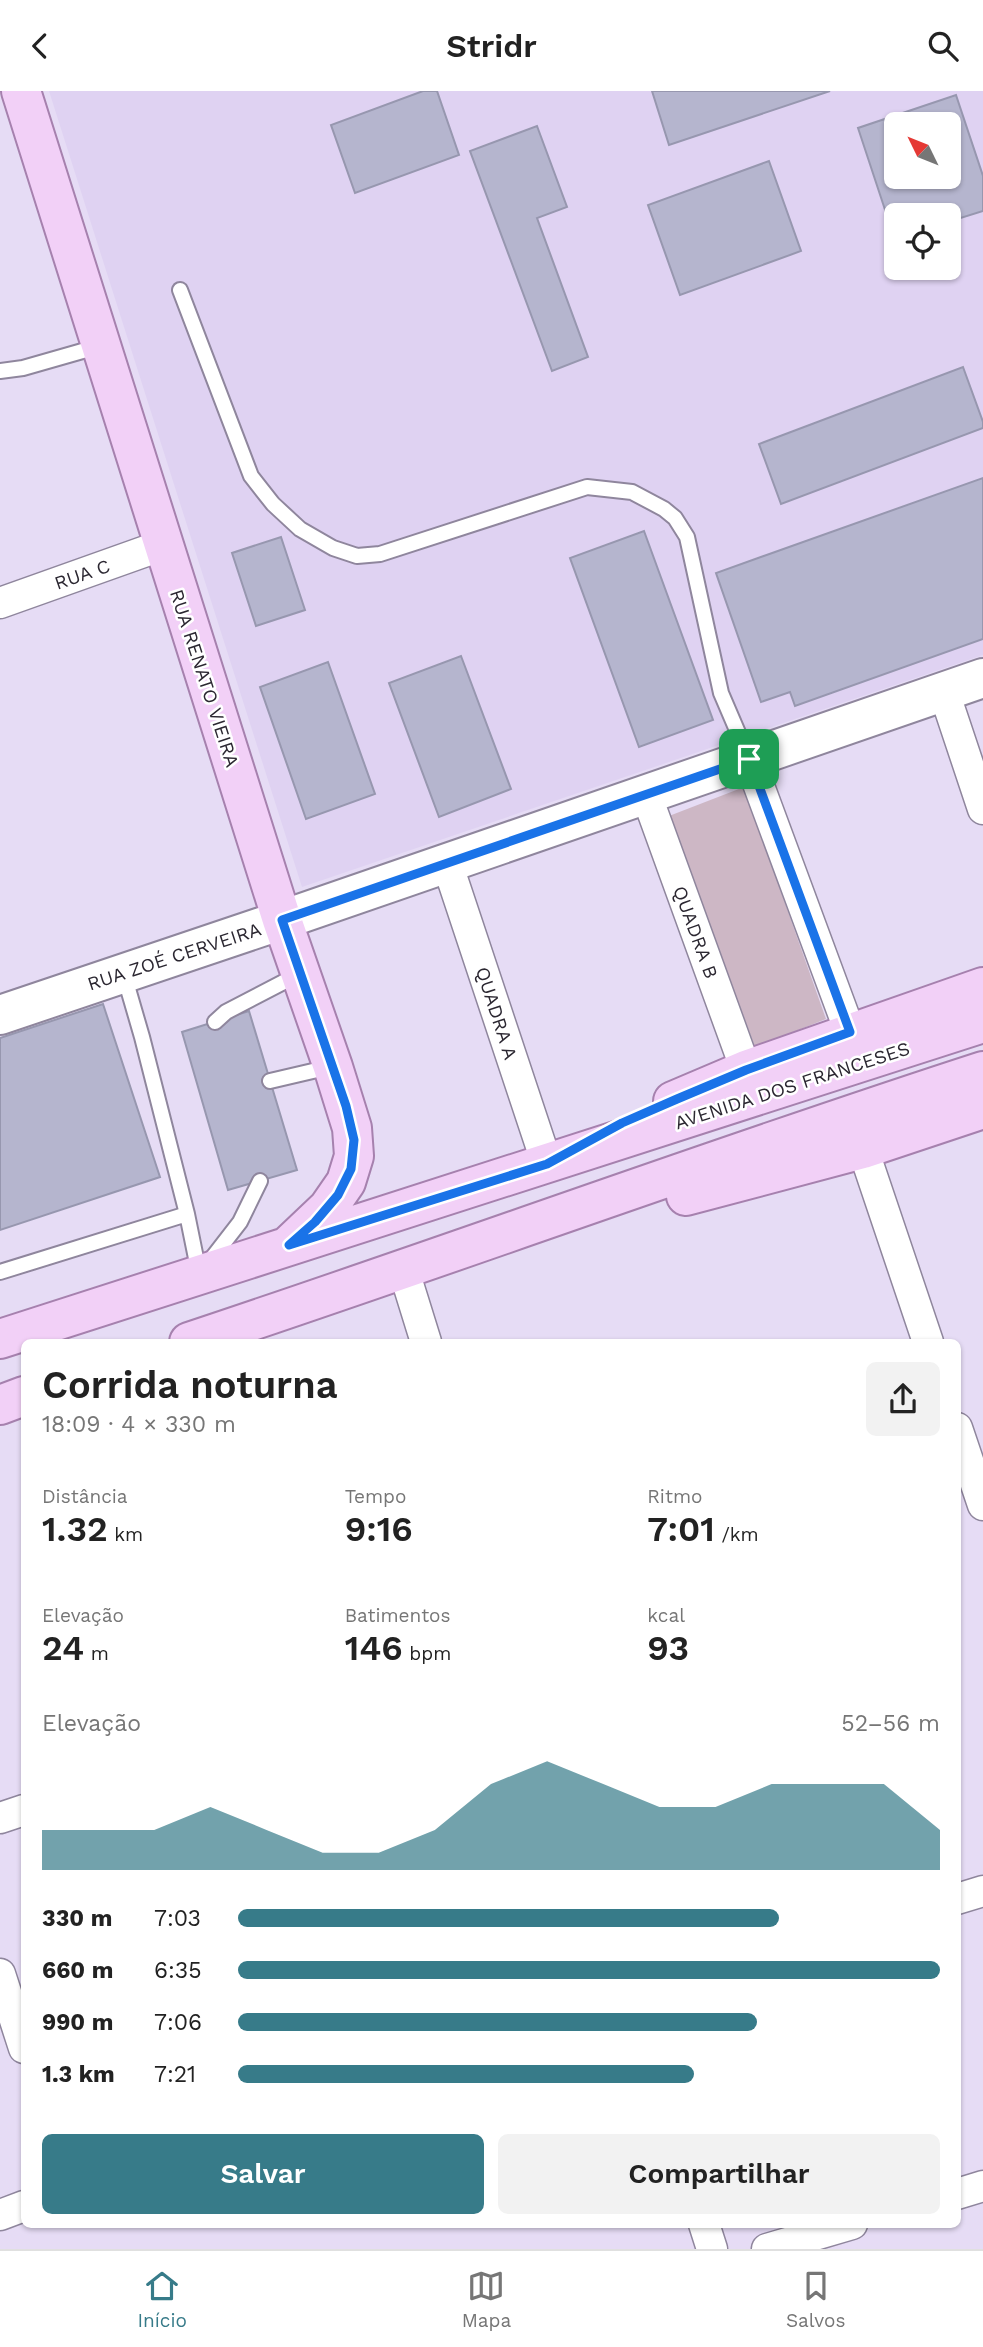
<!DOCTYPE html>
<html lang="pt">
<head>
<meta charset="utf-8">
<style>
  :root { --surface:#fff; --page:#f2f2f2; --text:#222; --muted:#767676; --line:#e0e0e0; --accent:#377b89 }
  body { margin:0; font-family:"Work Sans",sans-serif; background:var(--page); color:var(--text); height:100vh; display:flex; flex-direction:column; font-size:26px; white-space:nowrap }
  * { box-sizing:border-box; margin:0 }
  p { font-size:23px; color:var(--muted) }
  .icon { flex:none; width:38px; height:38px; fill:none; stroke:currentColor; stroke-width:2; stroke-linecap:round; stroke-linejoin:round }
  .map { position:relative; flex:1; overflow:hidden }
  .sheet { position:absolute; left:21px; top:1248px; width:940px; height:889px; display:flex; flex-direction:column; background:var(--surface); border-radius:10px; box-shadow:0 2px 5px #0004 }
  .sheet>* { flex:none }
  .needle { width:46px; rotate:313deg }
  .controls { position:absolute; left:884px; top:21px; display:grid; gap:14px }
  .controls a { display:grid; place-items:center; width:77px; height:77px; border-radius:10px; background:var(--surface); box-shadow:0 2px 5px #0004; font-size:35px }
  .pin { position:absolute; display:grid; place-items:center; width:60px; height:60px; color:#fff; margin:-30px; border-radius:14px; box-shadow:0 4px 10px #0006 }
  .round { display:grid; place-items:center; flex:none; width:74px; height:74px; border-radius:10px; background:var(--page) }
  .summary { display:flex; align-items:center; justify-content:space-between; height:119px; padding:0 21px }
  h1 { font-size:38px; font-weight:600; line-height:52px }
  .metrics { display:grid; grid-template-columns:repeat(3,1fr); gap:10px; height:119px; padding:7px 21px }
  .metrics div { display:grid; align-content:center }
  .metrics b { font-size:35px; font-weight:600 }
  .metrics small { font-size:19px; font-weight:400 }
  .metrics p { font-size:19px }
  .chart { height:196px; padding:14px 21px }
  .chart p { display:flex; justify-content:space-between }
  .chart svg { width:100%; height:126px; margin-top:7px; fill:var(--accent); opacity:.7 }
  .action { display:flex; gap:14px; margin-top:auto; padding:14px 21px }
  .action a { flex:1; height:80px; border-radius:10px; background:var(--accent); color:#fff; font-size:28px; font-weight:600; line-height:80px; text-align:center }
  .action a+a { background:var(--page); color:var(--text) }
  ul { padding:0 21px; list-style:none; font-size:23px }
  li { display:grid; grid-template-columns:112px 84px 1fr; align-items:center; height:52px }
  li i { height:18px; border-radius:9px; background:var(--accent) }
  header { display:flex; justify-content:space-between; align-items:center; height:91px; padding:0 21px; background:var(--surface); font-size:32px; font-weight:600 }
  .dock { display:flex; justify-content:space-around; align-items:center; height:98px; border-top:2px solid var(--line); background:var(--surface); font-size:19px; color:var(--muted) }
  .dock a { display:grid; justify-items:center; gap:4px }
  .dock .on { color:var(--accent) }
  .map>svg:first-child { display:block }
  .built { fill:#dfd2f2; fill-rule:evenodd }
  .green { fill:#cdb7c5 }
  .building { fill:#b5b5ce; stroke:#9797af; stroke-width:2; fill-rule:evenodd }
  .lines { fill:none; stroke-linecap:round; stroke-linejoin:round }
  .lane-casing { stroke:#8f869d; stroke-width:18 }
  .street-casing { stroke:#8f869d; stroke-width:33 }
  .secondary-casing { stroke:#8f869d; stroke-width:42 }
  .primary-casing { stroke:#a681ae; stroke-width:42 }
  .lane { stroke:#fff; stroke-width:14 }
  .street { stroke:#fff; stroke-width:30 }
  .secondary { stroke:#fff; stroke-width:38 }
  .primary { stroke:#f2d0f7; stroke-width:38 }
  .route-casing { stroke:#fff; stroke-width:14 }
  .route { stroke:#1a73e8; stroke-width:9 }
  .labels { text-anchor:middle; stroke-width:5; stroke-linejoin:round; paint-order:stroke }
  .street-label { font-size:19px; fill:#2b2731; stroke:#fff }
</style>
</head>
<body>
<header><svg class="icon" aria-label="back" viewBox="0 0 24 24"><path d="M15 5l-7 7 7 7"/></svg>Stridr<svg class="icon" aria-label="search" viewBox="0 0 24 24"><circle cx="10" cy="10" r="6"/><path d="M15 15l6 6"/></svg></header>
<div class="map">
<svg width="983" height="2158" viewBox="0 0 983 2158">
  <rect width="100%" height="100%" fill="#e6dcf5"/>
  <path class="built" d="M49,0H983V564L302,796ZM896,33H948V86H896ZM896,124H948V177H896Z"/>
  <path class="green" d="M744,696L826,928L755,956L669,725Z"/>
  <path class="building" d="M423,0H437L459,64L355,102L331,34Z
    M652,0H830L669,54Z
    M956,4L983,85V120L948,131V124H896L895,149L858,37ZM896,33H948V86H896Z
    M537,35L567,116L537,127L588,266L552,280L470,60Z
    M769,70L801,160L680,204L648,114Z
    M963,276L983,331V337L781,413L759,353Z
    M983,387V548L795,615L790,601L761,611L716,482Z
    M644,440L713,629L639,656L570,467Z
    M281,446L305,519L256,535L232,462Z
    M461,565L511,698L439,726L389,592Z
    M328,571L375,703L306,728L260,596Z
    M103,913L160,1086L0,1139V947Z
    M249,920L297,1079L228,1099L182,941Z"/>
  <g class="lines">
    <defs>
      <path id="lane" d="M180,199L251,385L273,413L300,438L333,457L357,465L380,463L587,396L632,401L664,418L675,427L687,446L721,602L748,665
        M0,280L23,277L100,255
        M215,931L226,921L299,883
        M270,990L330,976
        M187,1123L199,1182
        M209,1171L240,1131L260,1090
        M0,1181L187,1123L142,946L124,884"/>
      <path id="street" d="M0,512L163,454
        M944,601L983,718
        M749,668L850,941
        M646,703L746,979
        M447,772L547,1073
        M863,1058L928,1251
        M404,1180L426,1251
        M957,1337L983,1414
        M0,1727L24,1719
        M957,1808L983,1800
        M0,1883L24,1957
        M957,2103L983,2095
        M0,2124L24,2115
        M704,2133L712,2158
        M767,2158L852,2133"/>
      <path id="secondary" d="M0,924L282,829L983,587"/>
      <path id="primary" d="M21,0L282,829L333,976L352,1037L354,1065L346,1091L328,1117L289,1154
        M673,1010L746,979L983,896
        M686,1105L863,1058L983,1018
        M0,1248L983,932
        M189,1251C454,1163 717,1066 983,980
        M0,1314L24,1305"/>
    </defs>
    <use href="#lane" class="lane-casing"/>
    <use href="#street" class="street-casing"/>
    <use href="#secondary" class="secondary-casing"/>
    <use href="#primary" class="primary-casing"/>
    <use href="#lane" class="lane"/>
    <use href="#street" class="street"/>
    <use href="#secondary" class="secondary"/>
    <use href="#primary" class="primary"/>
  </g>
  <g class="lines">
    <defs>
      <path id="route" d="M749,668L850,941L746,979L677,1008L622,1032L547,1073L289,1154L315,1131L338,1104L351,1078L354,1049L346,1015L282,829Z"/>
    </defs>
    <use href="#route" class="route-casing"/>
    <use href="#route" class="route"/>
  </g>
  <g class="labels">
    <g class="street-label">
      <text transform="translate(82 483) rotate(-19)" y="7">RUA C</text>
      <text transform="translate(205 587) rotate(72)" y="7">RUA RENATO VIEIRA</text>
      <text transform="translate(696 841) rotate(70)" y="7">QUADRA B</text>
      <text transform="translate(174 865) rotate(-18)" y="7">RUA ZOÉ CERVEIRA</text>
      <text transform="translate(497 922) rotate(72)" y="7">QUADRA A</text>
      <text transform="translate(792 994) rotate(-18)" y="7">AVENIDA DOS FRANCESES</text>
    </g>
  </g>
</svg>
<div class="controls">
<a><svg class="needle" viewBox="-14 -14 28 28"><path d="M0-13l5 13h-10z" fill="#e53935"/><path d="M0 13l5-13h-10z" fill="#767676"/></svg></a>
<a><svg class="icon" aria-label="locate" viewBox="0 0 24 24"><circle cx="12" cy="12" r="6"/><path d="M12 2v4M12 18v4M2 12h4M18 12h4"/></svg></a>
</div>
<div class="pin" style="left:749px;top:668px;background:#1e9e55"><svg class="icon" aria-label="arrive" viewBox="0 0 24 24"><path d="M6 21V4h12l-3 4 3 4H6"/></svg></div>
<section class="sheet">
<div class="summary"><div><h1>Corrida noturna</h1><p>18:09 · 4 × 330 m</p></div><a class="round"><svg class="icon" aria-label="share" viewBox="0 0 24 24"><path d="M12 15V3M7 8l5-5 5 5M5 13v7h14v-7"/></svg></a></div>
<div class="metrics">
<div><p>Distância</p><b>1.32<small> km</small></b></div>
<div><p>Tempo</p><b>9:16</b></div>
<div><p>Ritmo</p><b>7:01<small> /km</small></b></div>
</div>
<div class="metrics">
<div><p>Elevação</p><b>24<small> m</small></b></div>
<div><p>Batimentos</p><b>146<small> bpm</small></b></div>
<div><p>kcal</p><b>93</b></div>
</div>
<div class="chart"><p><span>Elevação</span>52–56 m</p>
<svg viewBox="0 0 160 44" preserveAspectRatio="none"><path d="M0 44V30L10 30L20 30L30 22L40 30L50 38L60 38L70 30L80 14L90 6L100 14L110 22L120 22L130 14L140 14L150 14L160 30V44z"/></svg>
</div>
<ul>
<li><b>330 m</b>7:03<i style="width:77%"></i></li>
<li><b>660 m</b>6:35<i style="width:100%"></i></li>
<li><b>990 m</b>7:06<i style="width:74%"></i></li>
<li><b>1.3 km</b>7:21<i style="width:65%"></i></li>
</ul>
<div class="action"><a>Salvar</a><a>Compartilhar</a></div>
</section>
</div>
<nav class="dock">
<a class="on"><svg class="icon" aria-label="home" viewBox="0 0 24 24"><path d="M3 11l9-7 9 7M6 9v11h12V9"/></svg>Início</a>
<a><svg class="icon" aria-label="map" viewBox="0 0 24 24"><path d="M3 6l6-2 6 2 6-2v14l-6 2-6-2-6 2zM9 4v14M15 6v14"/></svg>Mapa</a>
<a><svg class="icon" aria-label="saved" viewBox="0 0 24 24"><path d="M7 4h10v16l-5-4-5 4z"/></svg>Salvos</a>
</nav>
</body>
</html>
